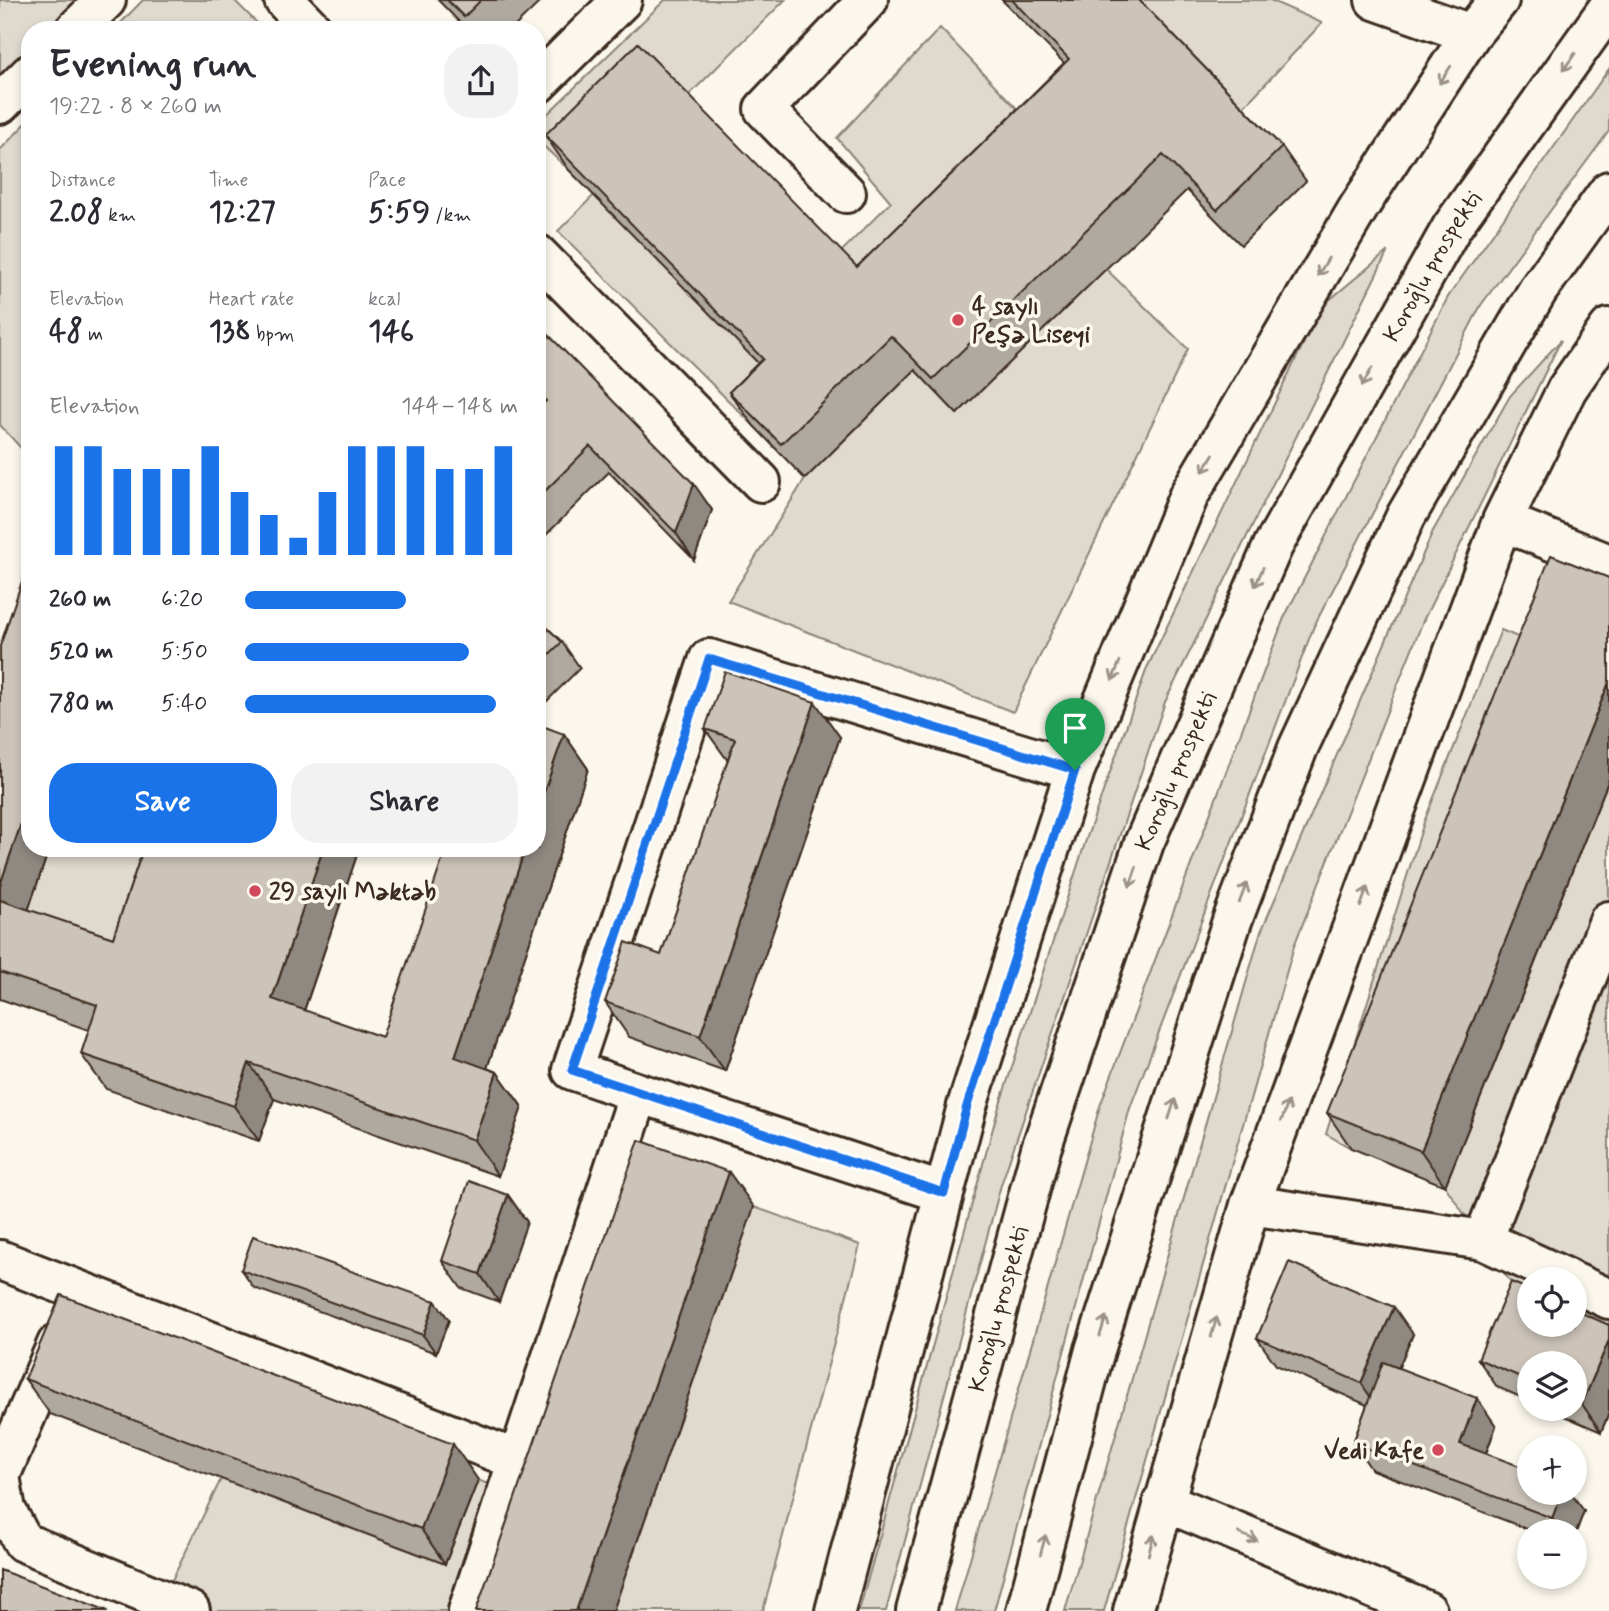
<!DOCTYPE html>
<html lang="en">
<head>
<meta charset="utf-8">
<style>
  :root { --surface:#fff; --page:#f2f2f3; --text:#2b2b33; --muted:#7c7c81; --accent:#1a73e8 }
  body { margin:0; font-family:Mynerve,sans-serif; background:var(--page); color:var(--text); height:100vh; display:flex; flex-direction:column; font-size:26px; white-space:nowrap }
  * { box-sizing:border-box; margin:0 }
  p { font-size:23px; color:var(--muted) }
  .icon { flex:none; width:38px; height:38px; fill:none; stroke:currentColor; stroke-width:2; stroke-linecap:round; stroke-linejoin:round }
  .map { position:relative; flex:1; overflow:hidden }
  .details { position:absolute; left:21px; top:21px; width:525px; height:836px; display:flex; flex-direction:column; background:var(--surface); border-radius:28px; box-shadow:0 4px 10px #0003 }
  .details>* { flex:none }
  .controls { position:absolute; left:1517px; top:1267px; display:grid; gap:14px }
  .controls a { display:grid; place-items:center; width:70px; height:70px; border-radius:50%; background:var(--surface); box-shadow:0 4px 10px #0003; font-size:35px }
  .pin { position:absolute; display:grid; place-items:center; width:60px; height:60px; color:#fff; margin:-72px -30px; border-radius:50% 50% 50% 0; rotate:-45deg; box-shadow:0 0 7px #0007 }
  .pin .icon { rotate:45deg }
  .round { display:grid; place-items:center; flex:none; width:74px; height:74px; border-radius:28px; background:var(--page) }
  .summary { display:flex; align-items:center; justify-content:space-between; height:119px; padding:0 28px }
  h1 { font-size:38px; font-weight:700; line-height:52px }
  .metrics { display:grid; grid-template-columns:repeat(3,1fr); gap:10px; height:119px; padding:7px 28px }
  .metrics div { display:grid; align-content:center }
  .metrics b { font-size:30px; font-weight:700 }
  .metrics small { font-size:19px; font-weight:400 }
  .metrics p { font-size:19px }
  .chart { height:196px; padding:14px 28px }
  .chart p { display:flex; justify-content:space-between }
  .chart svg { width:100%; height:126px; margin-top:7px; stroke:var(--accent); stroke-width:6 }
  .button { display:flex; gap:14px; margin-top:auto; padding:14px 28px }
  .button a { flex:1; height:80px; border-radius:28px; background:var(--accent); color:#fff; font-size:28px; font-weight:700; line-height:80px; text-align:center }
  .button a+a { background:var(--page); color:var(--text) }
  ul { padding:0 28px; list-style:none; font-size:23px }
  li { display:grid; grid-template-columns:112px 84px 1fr; align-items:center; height:52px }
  li i { height:18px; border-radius:9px; background:var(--accent) }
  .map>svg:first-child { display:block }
  .green { fill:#dfd9ce; stroke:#8d8276; stroke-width:2 }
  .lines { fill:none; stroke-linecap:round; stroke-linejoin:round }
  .minor-casing { stroke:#3b2a1e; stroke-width:44 }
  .major-casing { stroke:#3b2a1e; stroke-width:44 }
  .minor { stroke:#fbf7ec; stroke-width:38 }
  .major { stroke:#fbf7ec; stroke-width:38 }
  .wall { fill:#afa99f; stroke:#3b2a1e; stroke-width:2 }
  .shaded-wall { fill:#8f8982; stroke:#3b2a1e; stroke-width:2 }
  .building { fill:#ccc4b9; stroke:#3b2a1e; stroke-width:2 }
  .oneway { stroke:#9b9085 }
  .route-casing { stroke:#fff; stroke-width:14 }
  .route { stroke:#1a73e8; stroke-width:9 }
  .poi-dot { fill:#d1495b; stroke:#fbf7ec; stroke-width:2.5 }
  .labels { text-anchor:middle; stroke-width:7; stroke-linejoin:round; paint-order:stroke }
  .street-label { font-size:24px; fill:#3b2a1e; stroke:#fbf7ec }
  .poi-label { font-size:24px; font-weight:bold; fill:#3b2a1e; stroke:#fbf7ec; text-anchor:start }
</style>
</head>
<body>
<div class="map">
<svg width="1609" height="1611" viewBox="0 0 1609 1611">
  <rect width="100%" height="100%" fill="#fbf7ec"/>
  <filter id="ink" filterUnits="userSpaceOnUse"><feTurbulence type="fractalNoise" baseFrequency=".0143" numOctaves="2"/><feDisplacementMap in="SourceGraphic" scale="14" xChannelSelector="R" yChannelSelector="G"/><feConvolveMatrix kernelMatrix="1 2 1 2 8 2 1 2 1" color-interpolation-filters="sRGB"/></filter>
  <g filter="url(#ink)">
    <path class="green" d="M0,0H77L47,30H30V47L0,76Z
      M143,0H234L264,30H114Z
      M665,0H785L684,100L569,170L537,140V124Z
      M1129,0H1270L1322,23L1239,112Z
      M940,28L1046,139L754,426L558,231L594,195L837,256L891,202L837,138Z
      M1609,69V131L1481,305L1314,626L1130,1108L994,1611H955L1100,1106L1284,618L1448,297Z
      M30,119V458L0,425V150Z
      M1388,251L1165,702L1001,1185L886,1611H859L998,1110L1087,837L1147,668L1321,307Z
      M1106,269L1188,349L1013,712L728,601L805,479L915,370L958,413Z
      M1561,340L1423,621L1294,946L1104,1611H1065L1260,934L1433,531L1510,396Z
      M1501,630L1551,651L1351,1148L1326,1134L1424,822Z
      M1609,779V1344L1575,1325V1279H1530L1529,1309L1445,1186Z
      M49,849H180L137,974L20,934Z
      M754,1207L860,1245L763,1611H613Z
      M221,1479L445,1564L478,1480L549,1508L514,1611H157Z"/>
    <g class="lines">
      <defs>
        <path id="minor" d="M284,0L313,30
          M1375,0L1471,34
          M75,30L106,0
          M537,84L622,0
          M0,104L30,74
          M846,193L764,109L868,0
          M537,254L761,482
          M1502,521L1609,564
          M639,1093L572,1070L709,659L1075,770
          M1250,1205L1483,1240L1568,1279
          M1483,1240L1609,921
          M0,1260L517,1460
          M1575,1283L1609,1299
          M57,1344L0,1476L6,1510L23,1542L190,1611
          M1163,1501L1427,1611
          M468,1611L639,1093L944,1193
          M835,1611L967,1106L1075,770L1189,495L1359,207L1471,34L1499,0
          M1133,1611L1250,1205L1502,521L1567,389L1609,328"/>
        <g id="major">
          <path id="s1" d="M916,1611L1041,1149L1144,843L1273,546L1452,227L1609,7"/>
          <path d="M1026,1611L1095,1350L1232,921L1298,748L1406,516L1538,290L1609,191"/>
        </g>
      </defs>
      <use href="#minor" class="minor-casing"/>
      <use href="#major" class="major-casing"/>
      <use href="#minor" class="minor"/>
      <use href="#major" class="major"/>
    </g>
    <path class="wall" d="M438,0H542L511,30H467Z
      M1002,0H1139L1282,147L1306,181L1241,245L1187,190L957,414L915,370L805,479L754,426L729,392L758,363L569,170L545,135L857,267L1064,63Z
      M537,323L712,510L694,560L609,472L537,544V410L542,405L537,400Z
      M1609,578V779L1445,1186L1351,1148L1327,1113Z
      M537,618L562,642L580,668L537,711Z
      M0,646L30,849H49L28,910L113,938L143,849H359L304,1011L382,1037L564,734L588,769L487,1068L497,1072L522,1107L498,1176L274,1099L259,1141L106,1089L81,1054L89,1030L0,999Z
      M705,729L840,737L725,1071L629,1037L605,1002L661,955L728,761Z
      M508,1195L527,1222L499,1302L461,1288L442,1261Z
      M241,1270L435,1301L449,1320L436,1353L254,1288Z
      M1609,1325V1413L1601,1432L1548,1409H1575V1363H1530V1401L1497,1387L1478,1359Z
      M1413,1334L1398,1368L1496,1426L1486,1454L1584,1511L1575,1535V1531H1533L1372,1470L1353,1443L1367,1405L1276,1365L1257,1338Z
      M25,1379L478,1480L445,1564L50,1414Z"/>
    <path class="shaded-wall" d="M694,484L712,510L694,560L676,533Z
      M1609,682V779L1445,1186L1421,1151Z
      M815,702L840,737L725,1071L700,1036Z
      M564,734L588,769L479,1092L455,1057L525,849H537V812Z
      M30,797V849H49L20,934L0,905V885Z
      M323,849H359L296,1034L272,999Z
      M249,1063L274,1099L259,1141L234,1106Z
      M497,1072L522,1107L498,1176L474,1140Z
      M729,1172L754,1207L613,1611H576Z
      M508,1195L527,1222L499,1302L480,1274Z
      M435,1301L449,1320L436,1353L423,1335Z
      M1394,1307L1413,1334L1380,1411L1361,1383Z
      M1609,1340V1413L1601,1432L1582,1404Z
      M1477,1398L1496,1426L1479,1471L1460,1444Z
      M453,1444L478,1480L445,1564L421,1529Z
      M1562,1493H1571L1584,1511L1575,1535V1531H1561L1552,1518Z"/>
    <path class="building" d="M447,0H481L464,17Z
      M1012,0H1139L1282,147L1217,210L1163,155L933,379L891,336L781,444L729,392L763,359L545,135L638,43L857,267L1069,59Z
      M537,323L694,484L676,533L590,446L537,499V410L546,401L537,392Z
      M1551,555L1609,578V682L1421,1151L1327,1113Z
      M30,558V797L0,885V646Z
      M537,618L562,642L537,666Z
      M725,671L815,702L700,1036L605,1002L626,942L661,955L735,739L705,729Z
      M537,724L564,734L537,812Z
      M143,849H323L272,999L382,1037L446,849H525L455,1057L497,1072L474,1140L249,1063L234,1106L81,1054L97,1005L0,972V900L113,938Z
      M639,1140L729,1172L576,1611H476Z
      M469,1181L508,1195L480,1274L442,1261Z
      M253,1236L435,1301L423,1335L241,1270Z
      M1289,1262L1394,1307L1361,1383L1257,1338Z
      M1511,1282L1530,1290V1325H1575V1310L1609,1325V1340L1582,1404L1575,1401V1363H1530V1381L1478,1359Z
      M61,1295L453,1444L421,1529L25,1379Z
      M1383,1362L1477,1398L1460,1444L1530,1470V1493H1562L1552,1518L1353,1443Z
      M0,1570L108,1611H0Z"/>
    <defs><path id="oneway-shaft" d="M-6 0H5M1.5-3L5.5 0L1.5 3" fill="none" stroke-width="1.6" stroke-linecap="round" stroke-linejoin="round" transform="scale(1.75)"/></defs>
    <g class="oneway">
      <use href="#oneway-shaft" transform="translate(1569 62) rotate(125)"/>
      <use href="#oneway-shaft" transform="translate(1445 75) rotate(123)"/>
      <use href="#oneway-shaft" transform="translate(1323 267) rotate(121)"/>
      <use href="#oneway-shaft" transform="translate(1367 377) rotate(119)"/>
      <use href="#oneway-shaft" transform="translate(1208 463) rotate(121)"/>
      <use href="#oneway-shaft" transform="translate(1259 577) rotate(113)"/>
      <use href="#oneway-shaft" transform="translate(1116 671) rotate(112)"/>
      <use href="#oneway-shaft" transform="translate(1133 877) rotate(109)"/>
      <use href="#oneway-shaft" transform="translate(1243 893) rotate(-69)"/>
      <use href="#oneway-shaft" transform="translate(1364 897) rotate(-70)"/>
      <use href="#oneway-shaft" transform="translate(1172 1109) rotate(-72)"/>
      <use href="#oneway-shaft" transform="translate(1285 1111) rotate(-70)"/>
      <use href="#oneway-shaft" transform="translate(1103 1326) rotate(-72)"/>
      <use href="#oneway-shaft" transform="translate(1214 1327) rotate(-74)"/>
      <use href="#oneway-shaft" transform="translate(1248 1537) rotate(23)"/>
      <use href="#oneway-shaft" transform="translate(1043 1545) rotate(-75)"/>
      <use href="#oneway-shaft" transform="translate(1151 1545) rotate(-75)"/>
    </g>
  </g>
  <g class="lines" filter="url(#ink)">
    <defs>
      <path id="route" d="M709,659L1075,770L967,1106L944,1193L572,1070Z"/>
    </defs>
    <use href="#route" class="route-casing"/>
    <use href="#route" class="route"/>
  </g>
  <g class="poi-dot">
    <circle cx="958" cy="320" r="7"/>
    <circle cx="255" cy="891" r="7"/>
    <circle cx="1438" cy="1450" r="7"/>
  </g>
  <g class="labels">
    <g class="street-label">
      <text dy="8" stroke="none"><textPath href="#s1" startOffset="1447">Koroğlu prospekti</textPath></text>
      <text dy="8" stroke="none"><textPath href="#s1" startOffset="880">Koroğlu prospekti</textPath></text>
      <text dy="8" stroke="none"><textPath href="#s1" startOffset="313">Koroğlu prospekti</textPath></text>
    </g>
    <g class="poi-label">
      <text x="972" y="314">4 saylı<tspan x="972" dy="28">Peşə Liseyi</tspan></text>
      <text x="269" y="899">29 saylı Məktəb</text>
      <text x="1424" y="1458" text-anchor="end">Vedi Kafe</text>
    </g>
  </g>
</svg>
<div class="controls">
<a><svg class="icon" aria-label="locate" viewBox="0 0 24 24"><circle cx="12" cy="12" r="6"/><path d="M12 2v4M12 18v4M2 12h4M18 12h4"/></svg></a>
<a><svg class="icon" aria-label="layers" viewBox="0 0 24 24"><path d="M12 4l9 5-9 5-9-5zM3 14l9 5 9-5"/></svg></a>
<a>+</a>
<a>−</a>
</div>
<div class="pin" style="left:1075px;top:770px;background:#1e9e55"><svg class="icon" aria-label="arrive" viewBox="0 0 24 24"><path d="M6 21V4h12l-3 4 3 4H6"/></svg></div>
<section class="details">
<div class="summary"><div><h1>Evening run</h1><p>19:22 · 8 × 260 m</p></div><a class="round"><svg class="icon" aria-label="share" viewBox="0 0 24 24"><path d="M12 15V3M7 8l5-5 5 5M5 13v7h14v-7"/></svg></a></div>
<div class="metrics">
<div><p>Distance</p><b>2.08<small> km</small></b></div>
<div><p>Time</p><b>12:27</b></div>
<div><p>Pace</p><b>5:59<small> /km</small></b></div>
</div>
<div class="metrics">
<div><p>Elevation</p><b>48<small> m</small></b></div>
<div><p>Heart rate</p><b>138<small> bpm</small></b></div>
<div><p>kcal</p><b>146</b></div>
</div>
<div class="chart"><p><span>Elevation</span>144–148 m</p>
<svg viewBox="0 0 160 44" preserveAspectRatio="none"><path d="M5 44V6M15 44V6M25 44V14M35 44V14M45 44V14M55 44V6M65 44V22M75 44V30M85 44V38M95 44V22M105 44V6M115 44V6M125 44V6M135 44V14M145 44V14M155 44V6"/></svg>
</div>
<ul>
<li><b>260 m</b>6:20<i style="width:59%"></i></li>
<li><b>520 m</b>5:50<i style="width:82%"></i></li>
<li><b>780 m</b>5:40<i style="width:92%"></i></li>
</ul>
<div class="button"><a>Save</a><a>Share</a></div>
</section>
</div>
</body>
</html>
